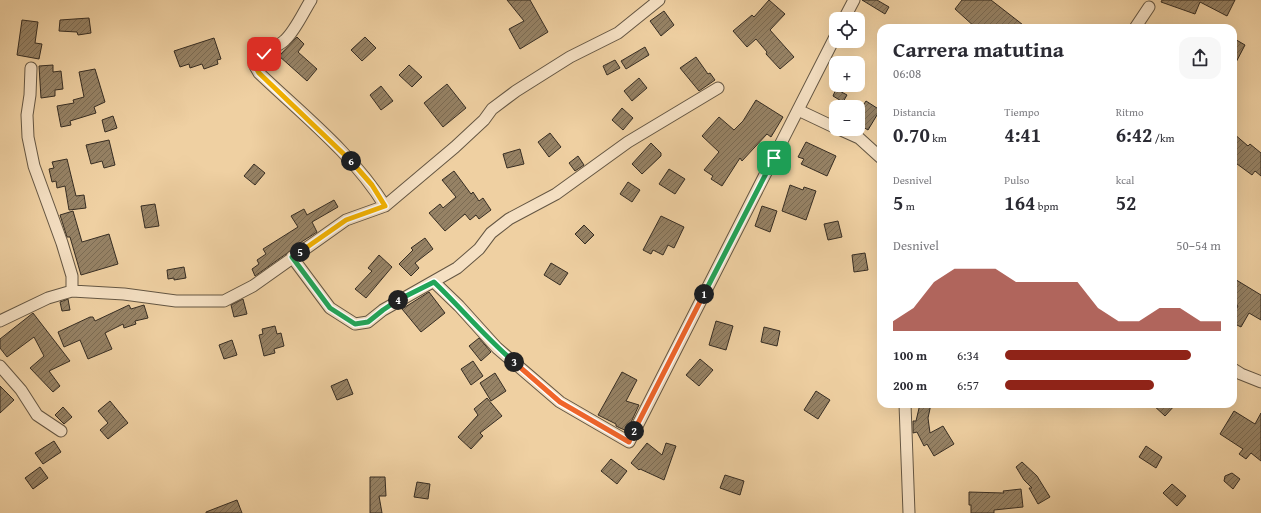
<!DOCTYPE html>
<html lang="es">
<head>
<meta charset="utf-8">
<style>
  :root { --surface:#fff; --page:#f7f7f7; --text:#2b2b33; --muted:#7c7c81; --accent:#8f2418 }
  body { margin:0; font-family:"Gentium Book Plus",serif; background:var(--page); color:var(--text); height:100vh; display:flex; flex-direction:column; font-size:15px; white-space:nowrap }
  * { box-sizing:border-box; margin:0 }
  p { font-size:13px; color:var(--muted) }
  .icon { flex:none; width:22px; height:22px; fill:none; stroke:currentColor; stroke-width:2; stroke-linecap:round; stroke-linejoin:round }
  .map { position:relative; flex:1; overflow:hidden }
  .drawer { position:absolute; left:877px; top:24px; width:360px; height:384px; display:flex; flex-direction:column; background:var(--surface); border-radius:12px; box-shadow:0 4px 16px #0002 }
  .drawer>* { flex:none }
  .fabs { position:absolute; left:829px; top:12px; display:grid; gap:8px }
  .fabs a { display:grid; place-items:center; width:36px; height:36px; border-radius:8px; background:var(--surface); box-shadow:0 4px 16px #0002; font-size:20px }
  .pin { position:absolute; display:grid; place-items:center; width:34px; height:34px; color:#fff; margin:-17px; border-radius:8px; box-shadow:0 2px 6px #0006 }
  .km { position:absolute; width:20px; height:20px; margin:-10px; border-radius:50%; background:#222; color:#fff; font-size:11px; line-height:20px; text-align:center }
  .round { display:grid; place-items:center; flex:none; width:42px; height:42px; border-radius:12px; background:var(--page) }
  .head { display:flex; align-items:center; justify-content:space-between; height:68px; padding:0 16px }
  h1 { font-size:22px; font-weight:700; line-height:30px }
  .stats { display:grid; grid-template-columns:repeat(3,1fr); gap:6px; height:68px; padding:4px 16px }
  .stats div { display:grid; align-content:center }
  .stats b { font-size:20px; font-weight:700 }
  .stats small { font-size:11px; font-weight:400 }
  .stats p { font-size:11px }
  .chart { height:112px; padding:8px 16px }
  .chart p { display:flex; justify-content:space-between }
  .chart svg { width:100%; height:72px; margin-top:4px; fill:var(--accent); opacity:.7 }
  ul { padding:0 16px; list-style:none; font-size:13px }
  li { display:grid; grid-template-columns:64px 48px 1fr; align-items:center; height:30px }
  li i { height:10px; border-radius:5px; background:var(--accent) }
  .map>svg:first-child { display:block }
  .building { fill:url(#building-hatch); stroke:#362d23 }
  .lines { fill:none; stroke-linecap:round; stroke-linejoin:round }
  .minor-casing { stroke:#645643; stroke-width:13 }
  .minor { stroke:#f5e0c3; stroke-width:11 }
  .split-1-casing { stroke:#fff; stroke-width:8 }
  .split-2-casing { stroke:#fff; stroke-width:8 }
  .split-3-casing { stroke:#fff; stroke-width:8 }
  .split-4-casing { stroke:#fff; stroke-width:8 }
  .split-5-casing { stroke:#fff; stroke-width:8 }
  .split-6-casing { stroke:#fff; stroke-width:8 }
  .split-7-casing { stroke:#fff; stroke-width:8 }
  .split-1 { stroke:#22a559; stroke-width:5 }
  .split-2 { stroke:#f0652b; stroke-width:5 }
  .split-3 { stroke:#f0652b; stroke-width:5 }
  .split-4 { stroke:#22a559; stroke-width:5 }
  .split-5 { stroke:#22a559; stroke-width:5 }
  .split-6 { stroke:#f5b400; stroke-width:5 }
  .split-7 { stroke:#f5b400; stroke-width:5 }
</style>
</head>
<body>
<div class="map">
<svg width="1261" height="513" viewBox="0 0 1261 513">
  <defs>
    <pattern id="building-hatch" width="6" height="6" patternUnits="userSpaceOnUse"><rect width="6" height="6" fill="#968265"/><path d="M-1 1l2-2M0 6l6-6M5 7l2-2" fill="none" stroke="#7b6b53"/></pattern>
  </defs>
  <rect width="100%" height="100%" fill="#efd0a2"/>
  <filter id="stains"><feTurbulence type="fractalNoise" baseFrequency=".005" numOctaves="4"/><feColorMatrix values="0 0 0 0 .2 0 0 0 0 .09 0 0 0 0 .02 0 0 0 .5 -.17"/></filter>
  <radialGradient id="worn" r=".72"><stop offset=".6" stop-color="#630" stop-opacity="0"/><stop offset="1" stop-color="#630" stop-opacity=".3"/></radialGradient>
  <path class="building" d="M507,0H530L548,32L520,49L509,29L524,21Z
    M769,0L785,14L770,30L794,57L780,69L766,54L767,52L756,39L747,47L733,31L752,15L754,17Z
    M862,0H877L889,7L885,14Z
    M962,0H991L1027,28H976L955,9Z
    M1162,0H1235L1227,16L1200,2L1195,14L1161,2Z
    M664,11L674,25L661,36L650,21Z
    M89,18L91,33L78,35L77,32L59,31L60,20Z
    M22,20L38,22L35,43L42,44L39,59L17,55Z
    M297,37L304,44L298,52L317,69L307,81L279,56Z
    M365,37L376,48L362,61L351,50Z
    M214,38L221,59L217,60L218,64L204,69L202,64L190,68L189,64L180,67L174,51Z
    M1233,38L1245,45L1233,68Z
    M645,47L649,55L626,69L621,61Z
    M696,57L708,74L710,73L715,80L699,91L680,68Z
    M615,60L620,68L607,75L603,66Z
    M53,65V72L61,71L63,89L55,90V96L41,98L39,66Z
    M409,65L422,77L412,87L399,75Z
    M95,69L105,102L94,107L96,113L70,121L71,125L61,127L57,106L74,103L73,100L84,97L79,72Z
    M639,78L647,88L632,101L624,91Z
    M447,84L466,108L443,127L424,103Z
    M381,86L393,101L381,110L370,95Z
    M836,89L847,95L843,102L833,96Z
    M756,100L783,117L771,137L767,134L742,161L740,158L722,186L711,179L713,176L704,170L719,152L702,136L719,117L734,130L743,121Z
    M866,101L880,110L868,130L858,124V113Z
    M622,108L633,118L623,130L612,120Z
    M113,116L117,128L105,132L102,120Z
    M550,133L561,147L549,157L538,142Z
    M1233,133L1248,146L1250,144L1261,153V176L1255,171L1252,175L1233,161Z
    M109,140L115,165L104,168L102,161L91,164L86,145Z
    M806,142L836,156L827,176L801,164L804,159L798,157Z
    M651,143L661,153V156L642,174L632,164Z
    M520,149L524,164L507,168L503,154Z
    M578,156L584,165L575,171L569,163Z
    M67,159L76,196L84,195L86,208L69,210L65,186L57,188L56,181L52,182L49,169L54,168L52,162Z
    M254,164L265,173L255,185L244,176Z
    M669,169L685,179L675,194L659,184Z
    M454,171L471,194L473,192L479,201L483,198L491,210L479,219L476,215L470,220L465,214L445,231L429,213L440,204L443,208L456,197L442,180Z
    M628,182L640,190L632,202L620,194Z
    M790,185L803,190L804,187L816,191L806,220L782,211Z
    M334,200L338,207L312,222L317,232L292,248L293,249L255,276L252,269L259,264L257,260L266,254L263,249L298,227L291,216L304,209L307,215Z
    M155,204L159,226L145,228L141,206Z
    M762,206L777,211L770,232L755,226Z
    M73,211L82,242L109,234L118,264L81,275L70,237H67L60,215Z
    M661,216L684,227L674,248L668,245L663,255L653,250L651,254L643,250Z
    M838,221L842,237L828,240L824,224Z
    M584,225L594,235L585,244L575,234Z
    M425,238L433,249L415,263L419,268L411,276L399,264L413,250L411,248Z
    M865,253L868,270L854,272L852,255Z
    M379,255L392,267L366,298L355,289L372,271L368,268Z
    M551,263L568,273L560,285L544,275Z
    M184,267L186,278L174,280V278L168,279L167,270Z
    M1233,278L1261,295V320L1249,313L1241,327L1233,323V315L1238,306L1233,303Z
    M429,292L445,313L421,332L402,309Z
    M68,299L70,310L62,311L60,302Z
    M243,299L247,314L234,317L231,305Z
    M129,305L131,309L144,305L148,318L135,321L136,324L124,328L123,324L105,333L112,349L88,359L80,340L64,347L58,332L90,317H93L95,321Z
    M33,313L70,361L49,371L60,386L53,392L30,368L44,356L34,337L7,357L0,348V339Z
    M716,321L733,326L726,350L709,345Z
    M275,326L277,334L281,333L284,346L274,349L275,353L264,356L259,335L263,334L262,329Z
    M764,327L780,331L777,346L761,342Z
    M479,338L491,352L481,361L469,346Z
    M232,340L237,355L224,359L219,345Z
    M700,359L713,370L699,386L686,375Z
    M473,361L483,376L471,385L461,369Z
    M622,372L637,380L626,401L639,405L627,431L620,428L616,426V424L598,415Z
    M495,373L506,391L491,401L480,383Z
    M347,379L353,394L337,400L331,386Z
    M0,386L14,400L0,413Z
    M816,391L830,400L818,419L804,410Z
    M487,398L502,416L480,433L483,436L471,449L458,437L478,415L474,409Z
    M110,401L128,423L108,439L100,430L108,423L98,411Z
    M920,404H931L928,418L930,433L943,426L954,444L934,456L927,444L924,446L917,432L913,433V421H916Z
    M1152,404H1176L1165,416Z
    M63,407L72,417L64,424L55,415Z
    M1234,411L1255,424L1261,413V461L1251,453L1246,459L1239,454L1243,449L1220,434Z
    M54,441L61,452L43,464L35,453Z
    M647,443L662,455L666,443L676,446L664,480L640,469L639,470L631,463Z
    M1146,446L1162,457L1156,468L1139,457Z
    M611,459L627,471L617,484L601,471Z
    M1022,462L1037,476L1050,497L1038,504L1029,488H1032L1024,480L1016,467Z
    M40,467L48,478L33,489L25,478Z
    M1232,473L1240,479L1233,489L1224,481L1225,476Z
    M725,475L744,481L740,495L720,488Z
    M370,477H385L386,496H379L382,513H370Z
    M417,482L430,484L428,499L414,497Z
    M1172,484L1186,496L1177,506L1163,493Z
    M1021,489L1023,507L994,510V513H971V505H969V492L1004,493L1003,491Z
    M237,500L242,513H206V512Z"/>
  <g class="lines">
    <defs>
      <path id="minor" d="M311,0C304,11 295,31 285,40C276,49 257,52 255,66L259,73C303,115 353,154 385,206
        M844,19L854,0
        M1135,28L1149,7
        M31,68L30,95L27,115L28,137L34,166L62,243L72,276V291
        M798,110L836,128
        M839,129L859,138L881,158
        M292,257L330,308L355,324L368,322L383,310L457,268L479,249L491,233L509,219L556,194L628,142L718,88
        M434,282L459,306L497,348L560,402L629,442L836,35
        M0,321L48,298L72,291L124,294L176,301H224L253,286L346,220L385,206L455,147L484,120L492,109L516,91L570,57L618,33L659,0
        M0,366L21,390L37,415L61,431
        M1233,369L1241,374L1261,382
        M905,404L909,513"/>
    </defs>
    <use href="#minor" class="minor-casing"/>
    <use href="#minor" class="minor"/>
  </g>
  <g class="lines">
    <defs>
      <path id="split-1" d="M704,294L774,158"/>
      <path id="split-2" d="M634,431L704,294"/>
      <path id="split-3" d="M514,362L560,402L629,442L634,431"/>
      <path id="split-4" d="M398,300L434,282C461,308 485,337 514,362"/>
      <path id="split-5" d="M300,252L292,257L330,308L355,324L368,322L383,310L398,300"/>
      <path id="split-6" d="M300,252L346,220L385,206L372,185L351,161"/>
      <path id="split-7" d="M264,54L256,61L255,66L259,73L351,161"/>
    </defs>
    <use href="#split-1" class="split-1-casing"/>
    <use href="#split-2" class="split-2-casing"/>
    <use href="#split-3" class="split-3-casing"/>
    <use href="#split-4" class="split-4-casing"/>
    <use href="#split-5" class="split-5-casing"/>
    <use href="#split-6" class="split-6-casing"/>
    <use href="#split-7" class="split-7-casing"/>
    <use href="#split-1" class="split-1"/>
    <use href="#split-2" class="split-2"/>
    <use href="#split-3" class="split-3"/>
    <use href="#split-4" class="split-4"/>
    <use href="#split-5" class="split-5"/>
    <use href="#split-6" class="split-6"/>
    <use href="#split-7" class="split-7"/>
  </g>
  <rect width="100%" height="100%" filter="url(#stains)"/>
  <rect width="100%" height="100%" fill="url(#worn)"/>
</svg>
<div class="fabs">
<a><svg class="icon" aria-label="locate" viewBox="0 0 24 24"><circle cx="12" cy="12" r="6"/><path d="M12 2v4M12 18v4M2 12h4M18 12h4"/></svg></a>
<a>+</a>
<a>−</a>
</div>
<div class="pin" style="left:774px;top:158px;background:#1e9e55"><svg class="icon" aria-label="arrive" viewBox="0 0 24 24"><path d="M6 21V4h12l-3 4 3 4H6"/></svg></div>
<div class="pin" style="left:264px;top:54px;background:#d93025"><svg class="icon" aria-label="check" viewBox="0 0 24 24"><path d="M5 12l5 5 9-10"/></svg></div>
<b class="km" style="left:704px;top:294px">1</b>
<b class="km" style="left:634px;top:431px">2</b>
<b class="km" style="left:514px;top:362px">3</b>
<b class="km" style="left:398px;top:300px">4</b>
<b class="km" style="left:300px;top:252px">5</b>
<b class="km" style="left:351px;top:161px">6</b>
<section class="drawer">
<div class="head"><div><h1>Carrera matutina</h1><p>06:08</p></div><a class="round"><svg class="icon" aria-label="share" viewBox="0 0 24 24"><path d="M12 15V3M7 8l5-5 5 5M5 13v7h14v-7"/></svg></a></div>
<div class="stats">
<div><p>Distancia</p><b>0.70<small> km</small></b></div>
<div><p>Tiempo</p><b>4:41</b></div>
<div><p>Ritmo</p><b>6:42<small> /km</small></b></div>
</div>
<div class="stats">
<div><p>Desnivel</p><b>5<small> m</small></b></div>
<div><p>Pulso</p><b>164<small> bpm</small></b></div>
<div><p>kcal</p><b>52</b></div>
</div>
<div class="chart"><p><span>Desnivel</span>50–54 m</p>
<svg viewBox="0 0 160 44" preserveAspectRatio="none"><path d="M0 44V38L10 30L20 14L30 6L40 6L50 6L60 14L70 14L80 14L90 14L100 30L110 38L120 38L130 30L140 30L150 38L160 38V44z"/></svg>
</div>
<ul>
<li><b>100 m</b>6:34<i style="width:86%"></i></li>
<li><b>200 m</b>6:57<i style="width:69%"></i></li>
</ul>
</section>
</div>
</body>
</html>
